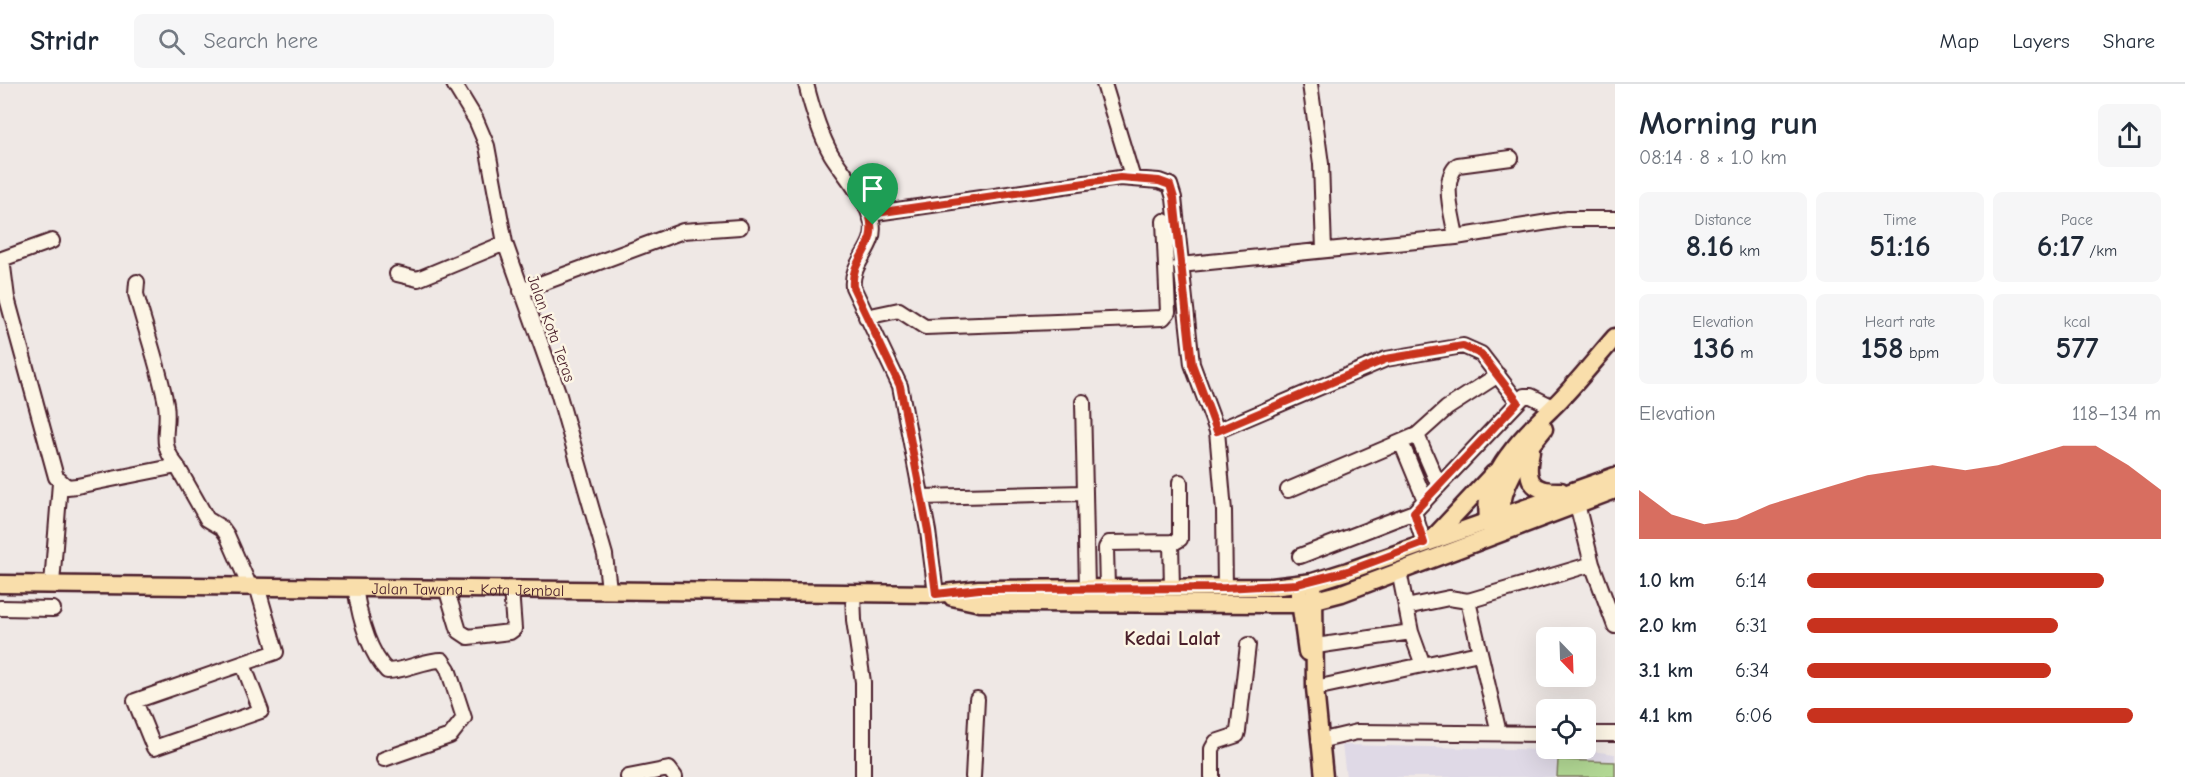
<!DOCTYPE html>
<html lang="en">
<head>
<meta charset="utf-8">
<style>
  :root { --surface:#fff; --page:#f6f6f7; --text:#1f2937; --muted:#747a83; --line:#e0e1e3; --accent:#c8321e }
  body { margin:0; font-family:"Comic Neue",sans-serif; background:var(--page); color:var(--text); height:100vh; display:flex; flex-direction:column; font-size:22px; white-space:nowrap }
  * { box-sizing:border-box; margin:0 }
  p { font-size:20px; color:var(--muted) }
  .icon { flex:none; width:33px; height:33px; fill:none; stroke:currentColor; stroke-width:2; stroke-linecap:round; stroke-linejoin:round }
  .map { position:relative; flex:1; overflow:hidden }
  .side { display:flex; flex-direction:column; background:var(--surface); width:570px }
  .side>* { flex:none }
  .needle { width:39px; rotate:157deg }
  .fabs { position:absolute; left:1536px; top:543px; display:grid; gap:12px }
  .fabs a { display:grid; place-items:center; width:60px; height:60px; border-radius:9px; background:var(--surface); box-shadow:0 6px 24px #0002; font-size:30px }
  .pin { position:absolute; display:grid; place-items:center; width:51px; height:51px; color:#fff; margin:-62px -26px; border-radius:50% 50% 50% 0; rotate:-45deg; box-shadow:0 0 6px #0007 }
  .pin .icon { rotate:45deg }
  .round { display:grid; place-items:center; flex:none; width:63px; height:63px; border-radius:9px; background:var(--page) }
  .summary { display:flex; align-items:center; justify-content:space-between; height:102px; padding:0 24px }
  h1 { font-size:33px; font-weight:700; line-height:45px }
  .metrics { display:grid; grid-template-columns:repeat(3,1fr); gap:9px; height:102px; padding:6px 24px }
  .metrics div { display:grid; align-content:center; border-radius:9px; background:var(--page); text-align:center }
  .metrics b { font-size:30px; font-weight:700 }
  .metrics small { font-size:16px; font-weight:400 }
  .metrics p { font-size:16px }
  .chart { height:168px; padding:12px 24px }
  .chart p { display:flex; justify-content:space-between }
  .chart svg { width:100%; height:108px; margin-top:6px; fill:var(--accent); opacity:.7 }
  ul { padding:0 24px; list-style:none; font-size:20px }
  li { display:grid; grid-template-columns:96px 72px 1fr; align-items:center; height:45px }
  li i { height:15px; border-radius:8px; background:var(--accent) }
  header { display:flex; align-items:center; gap:36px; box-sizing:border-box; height:84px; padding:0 30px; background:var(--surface); border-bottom:2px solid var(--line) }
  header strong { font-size:28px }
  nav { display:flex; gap:33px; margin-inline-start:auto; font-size:21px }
  .search { width:420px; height:54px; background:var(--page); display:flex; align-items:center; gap:15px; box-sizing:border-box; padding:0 21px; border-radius:9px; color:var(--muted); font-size:22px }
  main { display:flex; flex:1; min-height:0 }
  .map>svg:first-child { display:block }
  .built { fill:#dfd9e6 }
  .green { fill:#b2d894; stroke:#7e7c60; stroke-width:1.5 }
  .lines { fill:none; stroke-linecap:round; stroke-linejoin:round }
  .minor-casing { stroke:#4a1f2b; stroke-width:18 }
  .major-casing { stroke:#4a1f2b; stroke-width:21 }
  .minor { stroke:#fcf5e5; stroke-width:14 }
  .major { stroke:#f9deab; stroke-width:16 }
  .route-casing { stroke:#fff; stroke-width:12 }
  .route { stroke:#c8321e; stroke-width:8 }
  .labels { text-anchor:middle; stroke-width:5; stroke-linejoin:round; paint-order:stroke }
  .street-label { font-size:16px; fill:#4a1f2b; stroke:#fcf5e5 }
  .quarter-label { font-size:20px; font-weight:bold; fill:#4a1f2b; stroke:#fcf5e5 }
</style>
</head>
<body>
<header>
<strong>Stridr</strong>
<div class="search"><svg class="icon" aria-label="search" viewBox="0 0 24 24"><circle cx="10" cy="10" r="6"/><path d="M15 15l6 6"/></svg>Search here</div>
<nav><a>Map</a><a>Layers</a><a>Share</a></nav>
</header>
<main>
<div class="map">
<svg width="1615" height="693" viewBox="0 0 1615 693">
  <rect width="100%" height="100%" fill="#efe8e5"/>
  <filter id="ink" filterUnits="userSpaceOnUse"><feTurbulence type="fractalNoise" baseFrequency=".0167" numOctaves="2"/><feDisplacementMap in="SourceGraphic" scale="12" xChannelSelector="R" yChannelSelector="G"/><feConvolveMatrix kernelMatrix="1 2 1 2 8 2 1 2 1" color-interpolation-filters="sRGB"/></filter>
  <g filter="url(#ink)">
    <path class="built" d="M1342,661L1591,667L1615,670V693H1346Z"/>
    <path class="green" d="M1558,676L1615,678V693H1557Z"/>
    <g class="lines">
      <defs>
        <path id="minor" d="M454,0L476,36L487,62L505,159L558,308L605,471L609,505
          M806,0C812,24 819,48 831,70C844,91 866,114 872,138C878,163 850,178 853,203L900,302L928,447L936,510
          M1104,0L1133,95
          M1310,0L1321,80L1324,166
          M869,130L1120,94L1159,97L1170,101L1174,114L1192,280L1217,347L1224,427L1225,504
          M1456,153C1453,132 1440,96 1458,81L1511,74
          M52,157L2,175L7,214L56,393L67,403L77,402L177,382L207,435L222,444L227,451L249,501
          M1180,181L1456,153L1567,135H1615
          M397,190L418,195L505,159
          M137,198L136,210C146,247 159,283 166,320C170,347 157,357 177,382
          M521,207L683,147L740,143
          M866,233L899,226L925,243L1163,234L1168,228L1164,137
          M1083,318L1085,409
          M1217,347L1386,275L1463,262L1481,270L1518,318
          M1417,351L1439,402
          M1401,358L1425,416
          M1288,406L1417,351L1447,324L1498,291
          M921,413L1085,409L1087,505
          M1577,420L1592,480L1615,542
          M1414,428L1424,459
          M1171,458L1172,504
          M1300,472L1414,428L1524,312H1531L1553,323
          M1399,487L1411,548
          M52,500L60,399
          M355,503C359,530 368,567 387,587C406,587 423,576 442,576L448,585L464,634L450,652L384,675
          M446,504L459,547L468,553L510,548L514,545L511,505
          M1107,504L1106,464L1109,459L1175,458L1180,455V398
          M853,509L854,536L863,598V693
          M1406,523L1449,514L1468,517
          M0,524L53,525
          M1316,562L1411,548L1423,581
          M243,580L261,627L154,664L135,617L276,568L257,502
          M1315,604L1479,569
          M1499,649L1468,517L1592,480
          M1586,650H1615
          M1319,657L1357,648L1546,650
          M628,693L669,685L675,693
          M973,693L977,615
          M1212,693V665L1216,658L1237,651L1238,647L1248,561"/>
        <g id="major">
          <path d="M1531,367C1525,396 1530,408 1561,407"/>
          <path d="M1503,441C1494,408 1524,369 1544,345"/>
          <path d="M1491,445C1474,399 1521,354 1551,325C1574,303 1594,277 1615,253"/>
          <path d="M1434,453L1494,389"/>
          <path id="s1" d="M0,500L936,510L979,505L1272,503L1313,498L1348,487L1615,392"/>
          <path d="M1314,508L1315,604L1324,693"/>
          <path d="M1299,510L1307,568"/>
          <path d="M952,513L980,519L1300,520L1342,509L1615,406"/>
        </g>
      </defs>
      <use href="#minor" class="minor-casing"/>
      <use href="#major" class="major-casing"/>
      <use href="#minor" class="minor"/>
      <use href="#major" class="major"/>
    </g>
  </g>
  <g class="lines" filter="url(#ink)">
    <defs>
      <path id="route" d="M1120,94L1159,97L1170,101L1174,114L1192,280L1217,347L1386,275L1463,262L1481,270L1518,318L1414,428L1424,459L1348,487L1297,500L1225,504L979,505L936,510L928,447L900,302L853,203C850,173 880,163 869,130Z"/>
    </defs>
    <use href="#route" class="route-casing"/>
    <use href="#route" class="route"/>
  </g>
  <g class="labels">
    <g class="street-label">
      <text transform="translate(552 244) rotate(70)" y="6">Jalan Kota Teras</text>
      <text dy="6" stroke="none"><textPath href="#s1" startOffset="468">Jalan Tawang - Kota Jembal</textPath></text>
    </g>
    <g class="quarter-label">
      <text x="1172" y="561">Kedai Lalat</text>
    </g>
  </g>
</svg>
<div class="fabs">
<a><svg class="needle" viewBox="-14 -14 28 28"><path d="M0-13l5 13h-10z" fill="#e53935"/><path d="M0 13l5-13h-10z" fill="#747a83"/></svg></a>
<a><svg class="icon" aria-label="locate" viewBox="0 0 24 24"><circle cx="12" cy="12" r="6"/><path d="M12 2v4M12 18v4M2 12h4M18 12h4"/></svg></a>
</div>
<div class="pin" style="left:873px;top:141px;background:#1e9e55"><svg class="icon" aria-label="arrive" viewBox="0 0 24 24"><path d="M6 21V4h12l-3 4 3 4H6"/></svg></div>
</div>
<section class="side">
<div class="summary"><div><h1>Morning run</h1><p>08:14 · 8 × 1.0 km</p></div><a class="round"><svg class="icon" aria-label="share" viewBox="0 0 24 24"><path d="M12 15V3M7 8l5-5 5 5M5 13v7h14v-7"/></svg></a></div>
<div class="metrics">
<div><p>Distance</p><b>8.16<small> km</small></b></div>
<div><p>Time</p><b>51:16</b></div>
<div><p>Pace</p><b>6:17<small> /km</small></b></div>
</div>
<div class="metrics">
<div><p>Elevation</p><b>136<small> m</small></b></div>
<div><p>Heart rate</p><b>158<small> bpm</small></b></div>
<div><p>kcal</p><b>577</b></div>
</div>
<div class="chart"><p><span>Elevation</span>118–134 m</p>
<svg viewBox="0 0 160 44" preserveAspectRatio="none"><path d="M0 44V24L10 34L20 38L30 36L40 30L50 26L60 22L70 18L80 16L90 14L100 16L110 14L120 10L130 6L140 6L150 14L160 24V44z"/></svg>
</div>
<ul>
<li><b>1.0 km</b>6:14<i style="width:84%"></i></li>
<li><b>2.0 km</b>6:31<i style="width:71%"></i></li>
<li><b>3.1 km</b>6:34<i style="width:69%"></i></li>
<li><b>4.1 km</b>6:06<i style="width:92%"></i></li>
</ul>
</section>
</main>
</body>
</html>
